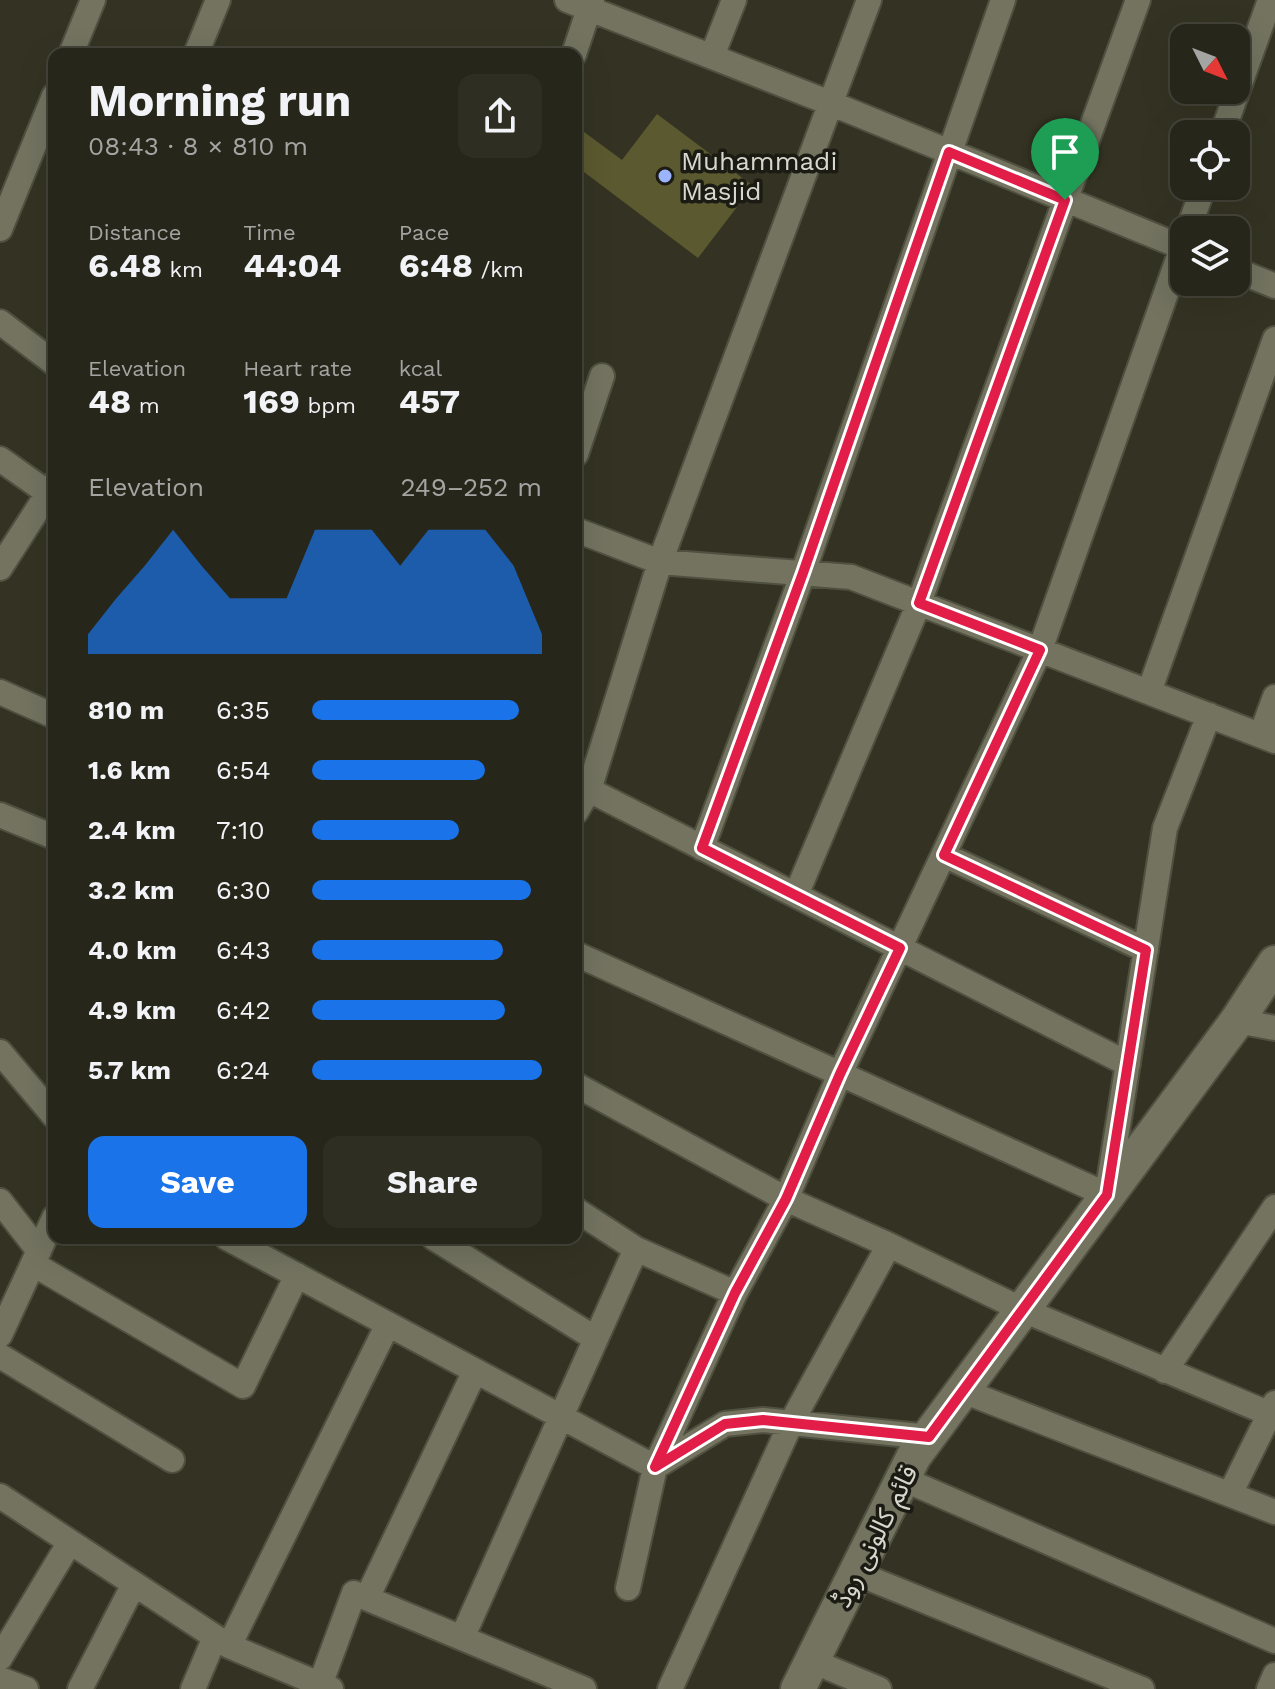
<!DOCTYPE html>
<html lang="en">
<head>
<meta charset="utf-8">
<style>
  :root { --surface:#27261a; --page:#2f2e23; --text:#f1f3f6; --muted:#a4a5a2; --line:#434339; --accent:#1a73e8 }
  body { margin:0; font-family:"Work Sans","Noto Sans Arabic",sans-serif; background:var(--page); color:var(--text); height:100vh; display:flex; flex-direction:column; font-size:30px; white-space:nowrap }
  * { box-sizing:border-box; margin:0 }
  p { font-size:26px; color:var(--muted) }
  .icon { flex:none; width:44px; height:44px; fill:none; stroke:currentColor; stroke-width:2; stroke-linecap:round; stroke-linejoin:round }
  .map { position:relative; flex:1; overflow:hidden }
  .drawer { position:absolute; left:48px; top:48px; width:534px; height:1196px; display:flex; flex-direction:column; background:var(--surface); border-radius:16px; box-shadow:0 8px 32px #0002,0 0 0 2px var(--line) }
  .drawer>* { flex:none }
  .needle { width:52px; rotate:132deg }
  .tools { position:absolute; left:1170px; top:24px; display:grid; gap:16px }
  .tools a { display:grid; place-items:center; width:80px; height:80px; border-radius:16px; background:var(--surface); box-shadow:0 8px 32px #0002,0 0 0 2px var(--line); font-size:40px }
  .pin { position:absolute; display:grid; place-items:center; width:68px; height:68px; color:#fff; margin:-82px -34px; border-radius:50% 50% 50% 0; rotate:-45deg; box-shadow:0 0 8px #0007 }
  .pin .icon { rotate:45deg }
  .round { display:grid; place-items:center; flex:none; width:84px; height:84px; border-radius:16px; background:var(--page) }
  .head { display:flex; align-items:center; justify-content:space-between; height:136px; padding:0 40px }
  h1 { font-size:44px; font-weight:700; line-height:60px }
  .metrics { display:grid; grid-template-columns:repeat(3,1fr); gap:12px; height:136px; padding:8px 40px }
  .metrics div { display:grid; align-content:center }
  .metrics b { font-size:34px; font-weight:700 }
  .metrics small { font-size:22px; font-weight:400 }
  .metrics p { font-size:22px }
  .chart { height:224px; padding:16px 40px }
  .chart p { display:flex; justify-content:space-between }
  .chart svg { width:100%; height:144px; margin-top:8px; fill:var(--accent); opacity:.7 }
  .action { display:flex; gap:16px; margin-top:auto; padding:16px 40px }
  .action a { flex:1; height:92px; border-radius:16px; background:var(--accent); color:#fff; font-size:32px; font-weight:700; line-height:92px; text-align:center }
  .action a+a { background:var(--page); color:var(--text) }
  ul { padding:0 40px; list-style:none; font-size:26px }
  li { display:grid; grid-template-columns:128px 96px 1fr; align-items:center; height:60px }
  li i { height:20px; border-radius:10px; background:var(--accent) }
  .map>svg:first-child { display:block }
  .building { fill:#5b592f }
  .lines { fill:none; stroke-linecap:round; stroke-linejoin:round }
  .street-casing { stroke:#505041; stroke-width:28 }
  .secondary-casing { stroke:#505041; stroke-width:38 }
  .street { stroke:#737360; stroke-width:24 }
  .secondary { stroke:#737360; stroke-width:34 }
  .route-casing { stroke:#fff; stroke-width:16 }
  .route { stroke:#e11d48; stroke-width:10 }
  .poi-dot { fill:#9cb4fd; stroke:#1b1b13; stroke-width:3 }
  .labels { text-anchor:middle; stroke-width:7; stroke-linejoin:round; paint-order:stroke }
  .poi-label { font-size:26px; fill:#d7d7cd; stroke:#1b1b13; text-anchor:start }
  .street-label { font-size:26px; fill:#d7d7cd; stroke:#1b1b13 }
</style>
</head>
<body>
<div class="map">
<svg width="1275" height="1689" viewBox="0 0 1275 1689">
  <rect width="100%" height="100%" fill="#343323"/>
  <path class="building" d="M657,114L753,186L698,258L576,166V126L622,160Z"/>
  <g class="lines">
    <defs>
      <path id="street" d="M567,0L835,105L1184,248
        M71,54L93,0
        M196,54L218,0
        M574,54L592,0
        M712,56L734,0
        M1222,134L1270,0
        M0,229L54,96
        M1188,230L1204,186
        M1236,270L1275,286
        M0,322L54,363
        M576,454L602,376
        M0,459L48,493
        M576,530L660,562L851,577L1275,741
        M0,568L54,484
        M0,692L54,716
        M1149,692L1275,339
        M1261,735L1275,697
        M589,790L1128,1064
        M576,812L589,790L660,562L869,0
        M0,815L54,837
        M702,848L803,573L1003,0
        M944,855L1146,950
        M796,895L919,603L1138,0
        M576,954L1107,1195L1165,828L1209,715
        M1237,1021L1275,1028
        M0,1052L54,1116
        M576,1085L786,1199L889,1245L1023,1310L1270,1414
        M0,1201L39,1251
        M576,1210L636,1249L735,1293
        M227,1238L655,1467L725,1424L763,1420L929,1437
        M434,1238L596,1339
        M33,1264L243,1386L297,1275
        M0,1335L54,1218
        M0,1356L172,1460
        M1165,1371L1275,1207
        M963,1391L1275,1512
        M903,1479L1275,1641
        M1230,1494L1275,1403
        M0,1496L229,1646L331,1689
        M856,1573L1142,1689
        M628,1588L655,1467L735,1293L786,1199L840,1074L1040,650L1184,242
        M367,1598L475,1371
        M462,1638L636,1249
        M229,1646L388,1324
        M0,1658L70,1542
        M812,1661L879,1689
        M0,1679L26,1689
        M320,1685L354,1593L584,1689
        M80,1689L134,1584
        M193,1689L215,1637
        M670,1689L791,1423L889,1245
        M1269,1689L1275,1675"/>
      <path id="secondary" d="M798,1689L914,1456L1237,1021L1275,963"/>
    </defs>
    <use href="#street" class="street-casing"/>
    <use href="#secondary" class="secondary-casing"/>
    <use href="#street" class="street"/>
    <use href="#secondary" class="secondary"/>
  </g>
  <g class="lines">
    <defs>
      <path id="route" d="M949,152L1065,200L919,603L1040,650L944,855L1146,950L1107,1195L929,1437L763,1420L725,1424L655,1467L735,1293L786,1199L840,1074L900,948L702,848L803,573Z"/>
    </defs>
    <use href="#route" class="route-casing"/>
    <use href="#route" class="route"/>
  </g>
  <circle class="poi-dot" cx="665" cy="176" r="8"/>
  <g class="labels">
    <g class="poi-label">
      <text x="681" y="170">Muhammadi<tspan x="681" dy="30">Masjid</tspan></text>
    </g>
    <g class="street-label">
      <text transform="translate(875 1536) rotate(-63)" y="9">قائم کالونی روڈ</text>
    </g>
  </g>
</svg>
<div class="tools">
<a><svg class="needle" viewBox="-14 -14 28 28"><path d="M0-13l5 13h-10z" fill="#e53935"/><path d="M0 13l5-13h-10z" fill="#a4a5a2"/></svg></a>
<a><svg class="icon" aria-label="locate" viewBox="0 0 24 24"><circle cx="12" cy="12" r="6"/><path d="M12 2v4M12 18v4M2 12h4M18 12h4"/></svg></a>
<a><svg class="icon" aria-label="layers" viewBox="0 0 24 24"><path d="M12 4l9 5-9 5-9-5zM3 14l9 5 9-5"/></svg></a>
</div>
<div class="pin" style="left:1065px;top:200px;background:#1e9e55"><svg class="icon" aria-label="arrive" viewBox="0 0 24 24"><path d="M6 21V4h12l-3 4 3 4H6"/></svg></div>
<section class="drawer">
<div class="head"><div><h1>Morning run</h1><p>08:43 · 8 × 810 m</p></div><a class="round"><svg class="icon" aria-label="share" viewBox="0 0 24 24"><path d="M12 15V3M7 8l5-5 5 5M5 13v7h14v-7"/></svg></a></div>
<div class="metrics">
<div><p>Distance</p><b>6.48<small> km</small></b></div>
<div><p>Time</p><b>44:04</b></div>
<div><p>Pace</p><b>6:48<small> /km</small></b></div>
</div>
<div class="metrics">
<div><p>Elevation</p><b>48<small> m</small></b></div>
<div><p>Heart rate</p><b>169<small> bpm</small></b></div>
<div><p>kcal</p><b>457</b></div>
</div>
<div class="chart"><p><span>Elevation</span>249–252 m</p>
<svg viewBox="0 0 160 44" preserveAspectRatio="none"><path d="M0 44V38L10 27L20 17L30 6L40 17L50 27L60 27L70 27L80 6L90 6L100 6L110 17L120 6L130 6L140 6L150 17L160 38V44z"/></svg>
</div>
<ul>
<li><b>810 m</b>6:35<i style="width:90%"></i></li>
<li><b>1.6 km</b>6:54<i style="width:75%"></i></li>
<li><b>2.4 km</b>7:10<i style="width:64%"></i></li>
<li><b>3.2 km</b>6:30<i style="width:95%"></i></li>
<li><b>4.0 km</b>6:43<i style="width:83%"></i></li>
<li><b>4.9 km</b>6:42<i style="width:84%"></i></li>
<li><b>5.7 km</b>6:24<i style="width:100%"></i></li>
</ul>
<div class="action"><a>Save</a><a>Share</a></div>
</section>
</div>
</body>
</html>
